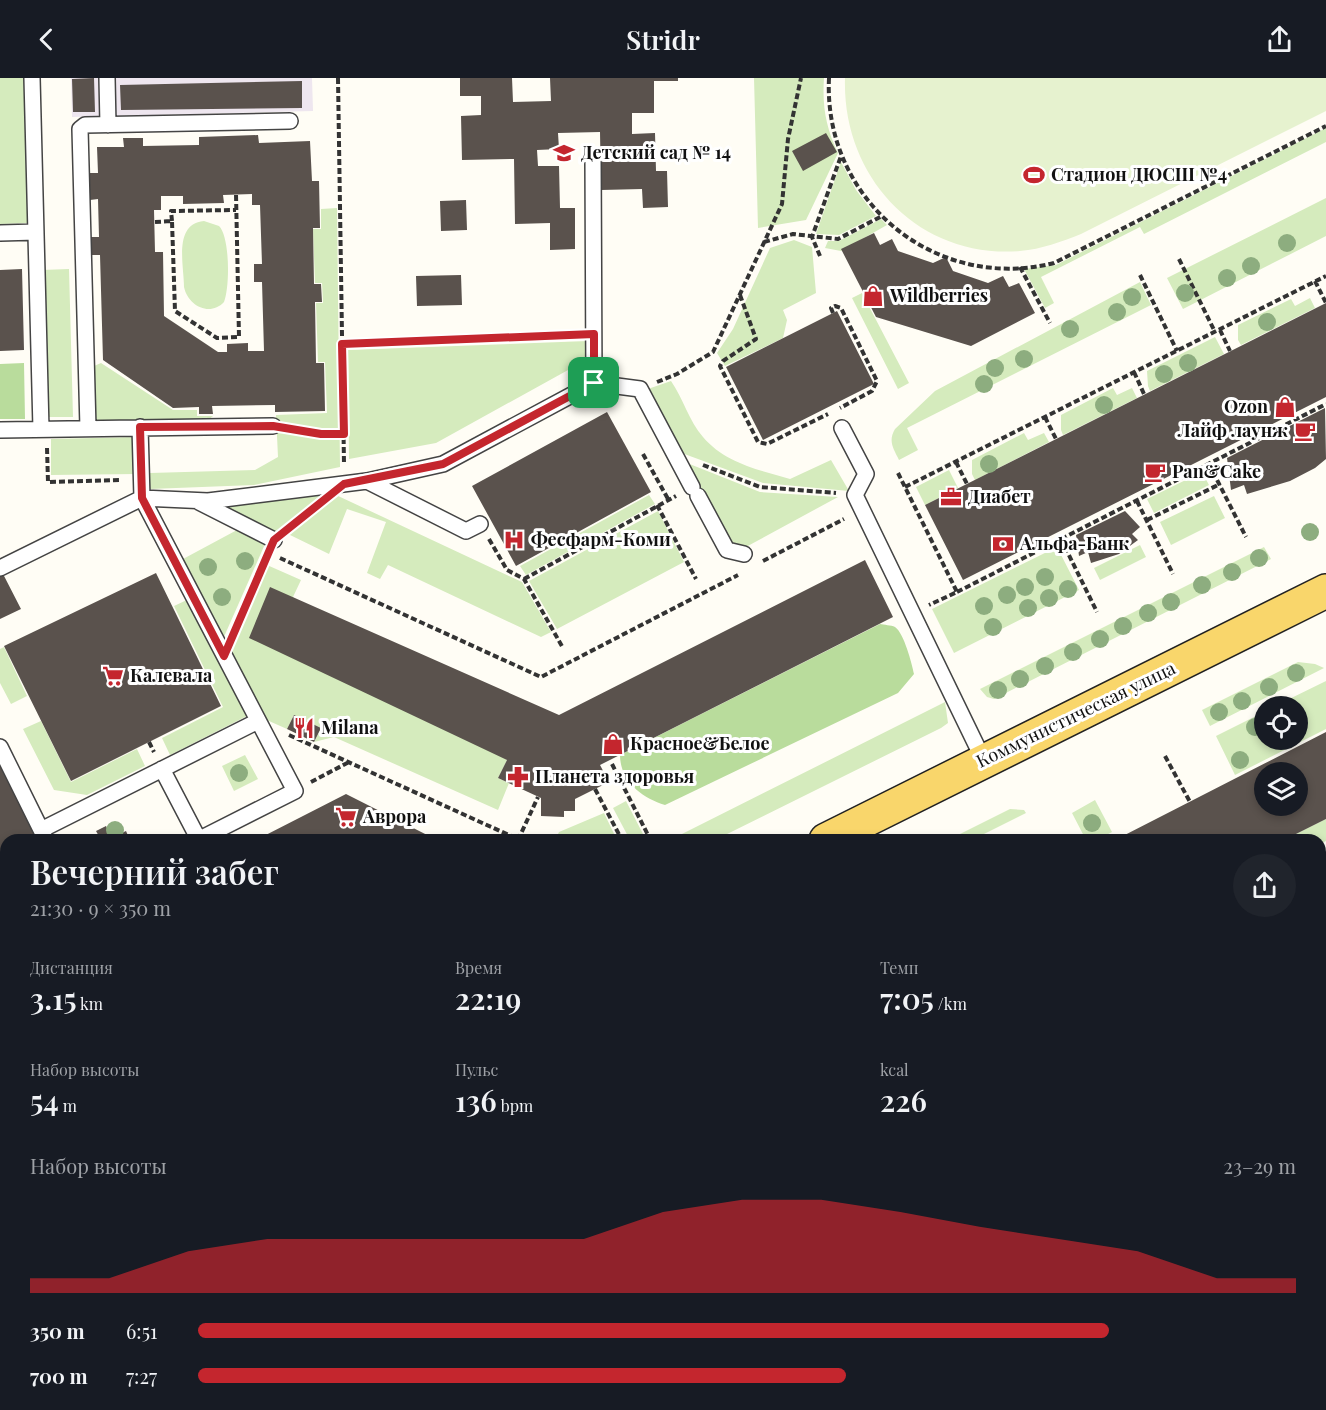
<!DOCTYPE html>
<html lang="ru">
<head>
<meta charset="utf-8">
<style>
  :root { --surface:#171b24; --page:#20242c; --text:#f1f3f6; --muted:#9ea1a6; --accent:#c4262e }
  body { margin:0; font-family:"Playfair Display",serif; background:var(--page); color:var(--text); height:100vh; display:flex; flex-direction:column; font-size:22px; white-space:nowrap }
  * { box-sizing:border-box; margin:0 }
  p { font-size:20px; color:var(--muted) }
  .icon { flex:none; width:33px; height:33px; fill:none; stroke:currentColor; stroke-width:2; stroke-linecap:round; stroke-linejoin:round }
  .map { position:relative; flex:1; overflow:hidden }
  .details { position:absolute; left:0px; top:756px; width:1326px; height:576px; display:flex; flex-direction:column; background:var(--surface); border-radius:18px 18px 0 0; box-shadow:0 3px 9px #0003 }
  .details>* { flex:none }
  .buttons { position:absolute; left:1254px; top:618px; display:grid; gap:12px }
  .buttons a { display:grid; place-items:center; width:54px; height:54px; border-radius:50%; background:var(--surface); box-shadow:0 3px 9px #0003; font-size:30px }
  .pin { position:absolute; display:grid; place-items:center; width:51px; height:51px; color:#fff; margin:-26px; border-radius:12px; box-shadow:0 3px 9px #0006 }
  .round { display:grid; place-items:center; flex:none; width:63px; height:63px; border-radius:32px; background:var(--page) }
  .head { display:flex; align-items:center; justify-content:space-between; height:102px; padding:0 30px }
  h1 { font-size:33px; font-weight:600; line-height:45px }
  .metrics { display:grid; grid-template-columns:repeat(3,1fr); gap:9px; height:102px; padding:6px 30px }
  .metrics div { display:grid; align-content:center }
  .metrics b { font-size:30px; font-weight:600 }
  .metrics small { font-size:16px; font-weight:400 }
  .metrics p { font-size:16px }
  .chart { height:168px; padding:12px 30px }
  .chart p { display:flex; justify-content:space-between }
  .chart svg { width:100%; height:108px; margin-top:6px; fill:var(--accent); opacity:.7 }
  ul { padding:0 30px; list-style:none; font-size:20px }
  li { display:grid; grid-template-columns:96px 72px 1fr; align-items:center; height:45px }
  li i { height:15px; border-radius:8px; background:var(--accent) }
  header { display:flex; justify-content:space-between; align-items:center; height:78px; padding:0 30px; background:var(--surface); font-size:27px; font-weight:600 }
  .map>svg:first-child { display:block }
  .industrial { fill:#eee6ef }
  .green { fill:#d5ebbd }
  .forest { fill:#b9dc9c }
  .pitch { fill:#e6f2cf }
  .building { fill:#5a524d; fill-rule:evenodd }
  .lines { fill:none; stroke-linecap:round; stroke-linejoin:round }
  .service-casing { stroke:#444; stroke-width:18 }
  .tertiary-casing { stroke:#444; stroke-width:36 }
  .primary-casing { stroke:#222; stroke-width:36 }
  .path { stroke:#333; stroke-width:4; stroke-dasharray:6 3; stroke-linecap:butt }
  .service { stroke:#fff; stroke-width:15 }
  .tertiary { stroke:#fff; stroke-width:33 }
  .primary { stroke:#f9d66b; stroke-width:33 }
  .tree { fill:#8dad7f }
  .route-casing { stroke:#fff; stroke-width:12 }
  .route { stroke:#c4262e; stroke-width:8 }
  .labels { text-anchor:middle; stroke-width:6; stroke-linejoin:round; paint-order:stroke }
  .poi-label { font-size:18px; font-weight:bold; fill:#111; stroke:#fff; text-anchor:start }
  .street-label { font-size:18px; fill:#111; stroke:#fff }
</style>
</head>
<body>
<header><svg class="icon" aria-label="back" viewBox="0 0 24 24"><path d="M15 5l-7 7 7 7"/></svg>Stridr<svg class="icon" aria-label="share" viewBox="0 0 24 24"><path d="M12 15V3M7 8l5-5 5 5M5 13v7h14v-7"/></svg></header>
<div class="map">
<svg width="1326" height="1332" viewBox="0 0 1326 1332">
  <rect width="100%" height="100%" fill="#fffdf5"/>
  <path class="industrial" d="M71,0H312L313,33L72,39Z"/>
  <path class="green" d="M0,0H25L29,145L0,146Z
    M754,0H824C822,28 826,50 838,75L806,142L758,150Z
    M1326,50V64L1144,156L1140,149L1041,199L1054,225L1045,230L1024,191L1056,187Z
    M841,84L856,112L876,138L839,157L816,156Z
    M1326,120V158L1183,231L1167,200Z
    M337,130L340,389L254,407L150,411V395L255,392L278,379L276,337L327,335L325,284H318L316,225H323L322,205H315L313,151H321V131Z
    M881,141L887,147L841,173L825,170L828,163H839Z
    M204,143L219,148C230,159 230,209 224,224C210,239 188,228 184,209C184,187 173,146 204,143Z
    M794,162L812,169L816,215L783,232L787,242L783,260L725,288L717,275L733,251L770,170Z
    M69,191L73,339H46L42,192Z
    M1140,204L1151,227L907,350L918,372L899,382C893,370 888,363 895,351L935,313Z
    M862,215L909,305L898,311L852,220Z
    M1310,220L1315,230L1241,267L1238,262V247L1291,221L1295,228Z
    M1215,259L1224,276L1150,313L1148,308L1147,293Z
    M588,263V281L436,365L349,381L348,272Z
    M101,285L173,332H197V338H213L207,343L98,344L92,337L94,288Z
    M671,303C683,320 689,343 703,359C725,385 759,392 790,401L831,382L849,413L763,405L679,374L645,312Z
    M1113,310L1117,317L1132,310L1137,320L1063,357L1061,352V337Z
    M1024,355L1028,362L1044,355L1049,364L975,402L972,396V382Z
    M136,359L137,396L51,397V361Z
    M682,383L760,414L838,419L744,470L729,466Z
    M949,392L958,410L925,427L916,409Z
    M1202,394L1209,407L1154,435L1147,421Z
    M330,414L276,455L214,427Z
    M336,417L522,504L551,554L541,559L388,487L380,501L367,495L386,444L347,431L329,476L288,456Z
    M649,417L655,426L526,497L520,488Z
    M1214,418L1225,440L1171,467L1160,444Z
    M658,433L684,484L557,551L529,503Z
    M237,452L265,466L223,561L183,481Z
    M1140,467L1146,479L1100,502L1094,490Z
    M1057,469L1079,512L954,575L932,531Z
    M1264,469L1271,481L994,621L987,619L980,611Z
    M267,487L301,502L293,519L507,682L498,700L509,705L498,732L334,659L314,664L321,650L294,637L287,651L260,639L230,577Z
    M189,521L247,638L170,677L162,660L223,629L174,528Z
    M4,569L27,618L11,626L0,605V571Z
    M1298,584L1315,586L1324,590L1210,648L1202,632Z
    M1326,603V651L1235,697L1216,658L1264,634V662H1298V628H1275Z
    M945,624L948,645L941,650L715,762H670Z
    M41,643L71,704L137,671L145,688L87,717L54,712L23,651Z
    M245,677L258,701L234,713L222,688Z
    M1095,722L1112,754L1097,762H1086L1072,735Z
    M626,723L643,756L630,762L613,730Z
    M1010,731L1024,732L1026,735L972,762H948Z
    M604,735L617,762H560L556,760L559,754Z
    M1326,741V763L1320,766V762H1284Z
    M1320,1009L1326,1012V1135L1320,1122Z
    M1320,1146L1326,1158V1253L1320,1241Z"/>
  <path class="forest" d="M24,285L25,341H0V286Z
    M880,546C884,547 891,547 895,549C904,555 912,586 914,596L898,615L665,727C642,720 620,703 620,677Z
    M643,1326H703L710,1332H651Z"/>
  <path class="pitch" d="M845,0H1326V33L1081,156C1061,164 1042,171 1020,173C918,181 842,99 845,0Z
    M1326,897V958L1320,961V900Z"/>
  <path class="building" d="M94,0L95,34H73L72,1Z
    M460,0H512L513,24L551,23L550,0H678V3H654V35H632V56L655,55L656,93H667L668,129L643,130L642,111L601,112L600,54L558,55L559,71L537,72L538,88H559L560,130H575V171L550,172V145L515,146L514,81L462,82L461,38L481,37V18H460Z
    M302,3V30L121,32L120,7Z
    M826,55L837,74L803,93L792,73Z
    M258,57L259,65L310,63L312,103H319L320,150H313L314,206H321L322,224H315L316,285H324L325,333L275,334V327L212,328L213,336H199V329L173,330L103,282L100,177H91V159H99L98,121L90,122L89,95H98L97,69H124L123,60H143V68L199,67V59ZM252,116V127H260L262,186H254V204H262L264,273H248V265L227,266V274H218L164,238L163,174H155L154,132H161V118H183V126L224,125L223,117Z
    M466,122L467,152L441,153L440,123Z
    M874,155L880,167L892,161L898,173L933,185L946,179L953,193L988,205L1003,198L1009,209L1019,205L1035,235L971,268L876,239L841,171Z
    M22,191L24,272L0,273V192Z
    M461,197L462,227L417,228L416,198Z
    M1326,225V319L963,502L925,427Z
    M837,233L874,306L763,362L726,289Z
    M1325,330L1326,381L1315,390L1290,403L1247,416L1244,407L1231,412L1227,380Z
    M607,334L651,414L516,488L472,408Z
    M1125,433L1140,449L1132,456L1138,462L1119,476L1091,485L1088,474L1079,478L1076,457Z
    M865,482L893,539L600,687L609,704L575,721V733H564V739L541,738V720L498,700L507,682L249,560L270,509L559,637Z
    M2,494L21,531L0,541V495Z
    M156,495L221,628L71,703L4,568Z
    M294,637L321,650L314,664L287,651Z
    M1326,654V741L1284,762H1115ZM1264,694H1298V728H1264Z
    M0,686L37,762H6V1020L0,1023Z
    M346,716L437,762H256Z
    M106,748L111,759L101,762L96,753Z
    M126,753L130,762H107Z
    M6,1268V1326H28L16,1332H0V1271Z
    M38,1326H97L100,1332H41Z
    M249,1326H306L309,1332H252Z
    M747,1326H805L808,1332H750Z"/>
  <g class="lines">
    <defs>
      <path id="service" d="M32,0L41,351
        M107,0L108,47
        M593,78L594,305
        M0,155L36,154
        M140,349L142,420L295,713L198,762
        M88,350L80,51L85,47L290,43
        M842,350L866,396L855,417L984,683
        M0,352L273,348
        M367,403L466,453L480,446
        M698,418L727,472L744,476
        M199,424L274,462
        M0,490L142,420L208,423L367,403L443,386L594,305L640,311L692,409
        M0,669L46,762
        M162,691L199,762
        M41,752L258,643
        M330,1326L333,1332
        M724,1326L727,1332
        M869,1332L881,1326"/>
      <path id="tertiary" d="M204,1326L207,1332"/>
      <path id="primary" d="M826,762L1326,513
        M0,1176L6,1173"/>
    </defs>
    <use href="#service" class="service-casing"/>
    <use href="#tertiary" class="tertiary-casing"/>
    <use href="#primary" class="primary-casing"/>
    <path class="path" d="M338,0L344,386
      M829,0C823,122 935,215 1054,185L1326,48
      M172,143L171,133L236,132
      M155,144L172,143L175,233L217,260L239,259L236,116
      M764,164L793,156L838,161L882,138
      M820,178L812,159L841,78
      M1179,181L1215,254
      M1020,189L1050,245
      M1140,197L1177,273
      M1315,203L1326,225
      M740,217L756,261L723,283L720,288L758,364L767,366L828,336
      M833,235L831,230L835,228L841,230L877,303L872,313L840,330
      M1220,252L1230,273
      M342,266L575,257
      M1134,294L1144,316
      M657,304L677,296L713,274L782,126L788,61L801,0
      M1045,339L1056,361
      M291,351L321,356H343
      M47,370L48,404L121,402
      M643,376L668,421
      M956,384L967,406
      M1209,386L1246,459
      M703,387L760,409L836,415
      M898,395L957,514L929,527
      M905,409L1326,198
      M1137,423L1173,496
      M657,427L696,501
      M1147,442L1220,406
      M289,450L314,430
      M489,461L507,492L524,501L563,570
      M1061,461L1097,534
      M280,480L541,599L738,497
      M763,483L844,441
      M524,501L676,418
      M957,514L1326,326
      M234,554L267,478
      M289,657L511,758L514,762
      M149,664L154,674
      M1165,678L1190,724
      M612,686L648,757
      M311,704L349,684
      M595,711L622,762
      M518,762L538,719
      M1320,868L1326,866
      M1320,1003L1326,1006
      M1320,1133L1326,1145
      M1320,1253L1326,1265
      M1320,1276L1326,1273
      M632,1326L643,1332
      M1294,1326L1309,1332
      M452,1332L453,1326"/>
    <use href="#service" class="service"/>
    <use href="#tertiary" class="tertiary"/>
    <use href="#primary" class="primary"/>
  </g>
  <g class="tree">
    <circle cx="1287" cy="165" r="9"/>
    <circle cx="1251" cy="188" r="9"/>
    <circle cx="1227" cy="200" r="9"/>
    <circle cx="1185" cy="215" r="9"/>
    <circle cx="1132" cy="219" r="9"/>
    <circle cx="1117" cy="234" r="9"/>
    <circle cx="1267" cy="244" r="9"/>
    <circle cx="1070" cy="251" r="9"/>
    <circle cx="1024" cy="281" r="9"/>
    <circle cx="1188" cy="285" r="9"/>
    <circle cx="995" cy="290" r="9"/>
    <circle cx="1164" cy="296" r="9"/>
    <circle cx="984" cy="306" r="9"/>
    <circle cx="1104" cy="327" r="9"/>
    <circle cx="989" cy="386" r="9"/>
    <circle cx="1310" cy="454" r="9"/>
    <circle cx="1259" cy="480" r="9"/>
    <circle cx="245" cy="483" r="9"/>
    <circle cx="208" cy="489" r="9"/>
    <circle cx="1232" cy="494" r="9"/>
    <circle cx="1045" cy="499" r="9"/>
    <circle cx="1202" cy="507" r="9"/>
    <circle cx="1025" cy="509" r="9"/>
    <circle cx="1068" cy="511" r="9"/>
    <circle cx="1007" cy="517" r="9"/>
    <circle cx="222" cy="519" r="9"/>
    <circle cx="1049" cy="520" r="9"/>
    <circle cx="1171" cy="524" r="9"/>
    <circle cx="984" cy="528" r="9"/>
    <circle cx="1028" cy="530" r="9"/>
    <circle cx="1148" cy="535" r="9"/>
    <circle cx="1123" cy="548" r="9"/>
    <circle cx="993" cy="549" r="9"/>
    <circle cx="1100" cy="561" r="9"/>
    <circle cx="1073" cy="574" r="9"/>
    <circle cx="1045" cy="588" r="9"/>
    <circle cx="1296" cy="595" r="9"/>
    <circle cx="1020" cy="601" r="9"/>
    <circle cx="1269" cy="609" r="9"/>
    <circle cx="998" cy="612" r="9"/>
    <circle cx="1242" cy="623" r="9"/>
    <circle cx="1219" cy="634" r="9"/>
    <circle cx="1255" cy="649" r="9"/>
    <circle cx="1240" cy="682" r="9"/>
    <circle cx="239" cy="695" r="9"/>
    <circle cx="1092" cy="745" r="9"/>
    <circle cx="115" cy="752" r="9"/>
  </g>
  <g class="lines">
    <defs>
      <path id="route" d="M594,256V305L443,386L344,406L274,462L224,578L142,420L140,349L273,348L321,356H344L342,266Z"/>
    </defs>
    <use href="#route" class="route-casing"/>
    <use href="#route" class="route"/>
  </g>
  <defs>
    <symbol id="school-bare" viewBox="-9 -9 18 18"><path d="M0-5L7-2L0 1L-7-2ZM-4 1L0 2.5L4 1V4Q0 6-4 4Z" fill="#c4262e" stroke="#fff" stroke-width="2.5" paint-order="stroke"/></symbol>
    <symbol id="stadium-bare" viewBox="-9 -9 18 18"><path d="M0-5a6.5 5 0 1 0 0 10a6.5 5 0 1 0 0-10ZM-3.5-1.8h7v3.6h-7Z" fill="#c4262e" stroke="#fff" stroke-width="2.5" paint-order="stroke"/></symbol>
    <symbol id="shop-bare" viewBox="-9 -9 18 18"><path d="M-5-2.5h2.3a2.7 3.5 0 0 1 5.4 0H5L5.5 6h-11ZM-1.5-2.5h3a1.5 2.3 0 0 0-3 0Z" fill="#c4262e" stroke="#fff" stroke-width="2.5" paint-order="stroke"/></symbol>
    <symbol id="cafe-bare" viewBox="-9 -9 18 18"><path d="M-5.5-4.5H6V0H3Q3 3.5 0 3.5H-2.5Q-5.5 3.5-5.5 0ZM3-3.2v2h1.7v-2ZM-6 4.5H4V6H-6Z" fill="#c4262e" stroke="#fff" stroke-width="2.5" paint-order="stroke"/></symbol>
    <symbol id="office-bare" viewBox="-9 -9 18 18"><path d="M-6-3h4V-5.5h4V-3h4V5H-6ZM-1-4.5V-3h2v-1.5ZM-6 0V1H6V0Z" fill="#c4262e" stroke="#fff" stroke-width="2.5" paint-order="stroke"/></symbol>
    <symbol id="hospital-bare" viewBox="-9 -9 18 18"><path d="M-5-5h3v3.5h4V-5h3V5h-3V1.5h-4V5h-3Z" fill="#c4262e" stroke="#fff" stroke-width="2.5" paint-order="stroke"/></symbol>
    <symbol id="bank-bare" viewBox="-9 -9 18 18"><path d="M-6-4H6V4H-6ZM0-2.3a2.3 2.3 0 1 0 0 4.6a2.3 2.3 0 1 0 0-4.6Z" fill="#c4262e" stroke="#fff" stroke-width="2.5" paint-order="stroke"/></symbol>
    <symbol id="supermarket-bare" viewBox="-9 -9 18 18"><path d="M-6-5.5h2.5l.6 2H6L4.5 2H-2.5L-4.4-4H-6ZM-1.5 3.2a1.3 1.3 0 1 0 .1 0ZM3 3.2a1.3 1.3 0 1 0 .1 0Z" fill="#c4262e" stroke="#fff" stroke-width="2.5" paint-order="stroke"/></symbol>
    <symbol id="restaurant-bare" viewBox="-9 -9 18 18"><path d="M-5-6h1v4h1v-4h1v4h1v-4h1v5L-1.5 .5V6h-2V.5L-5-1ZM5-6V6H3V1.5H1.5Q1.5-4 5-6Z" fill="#c4262e" stroke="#fff" stroke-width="2.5" paint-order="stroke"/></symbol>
    <symbol id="pharmacy-bare" viewBox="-9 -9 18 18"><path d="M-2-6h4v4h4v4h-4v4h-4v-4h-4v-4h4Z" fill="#c4262e" stroke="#fff" stroke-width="2.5" paint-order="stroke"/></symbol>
  </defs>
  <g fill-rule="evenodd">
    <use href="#school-bare" x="549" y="60" width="30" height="30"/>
    <use href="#stadium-bare" x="1019" y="82" width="30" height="30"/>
    <use href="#shop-bare" x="858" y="203" width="30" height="30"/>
    <use href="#shop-bare" x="1270" y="314" width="30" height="30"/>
    <use href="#cafe-bare" x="1290" y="338" width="30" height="30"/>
    <use href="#cafe-bare" x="1140" y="379" width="30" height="30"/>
    <use href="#office-bare" x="936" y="404" width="30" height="30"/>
    <use href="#hospital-bare" x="499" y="447" width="30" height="30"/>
    <use href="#bank-bare" x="988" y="451" width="30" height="30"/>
    <use href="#supermarket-bare" x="98" y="583" width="30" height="30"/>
    <use href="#restaurant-bare" x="289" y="635" width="30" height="30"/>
    <use href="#shop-bare" x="598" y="651" width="30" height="30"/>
    <use href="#pharmacy-bare" x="503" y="684" width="30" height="30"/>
    <use href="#supermarket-bare" x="331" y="724" width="30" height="30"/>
  </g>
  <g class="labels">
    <g class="poi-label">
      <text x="581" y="81">Детский сад № 14</text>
      <text x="1051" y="103">Стадион ДЮСШ №4</text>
      <text x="890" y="224">Wildberries</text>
      <text x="1268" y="335" text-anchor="end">Ozon</text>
      <text x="1288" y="359" text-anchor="end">Лайф лаунж</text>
      <text x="1172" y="400">Pan&amp;Cake</text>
      <text x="968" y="425">Диабет</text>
      <text x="531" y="468">Фесфарм-Коми</text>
      <text x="1020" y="472">Альфа-Банк</text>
      <text x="130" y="604">Калевала</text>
      <text x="321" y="656">Milana</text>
      <text x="630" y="672">Красное&amp;Белое</text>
      <text x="535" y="705">Планета здоровья</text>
      <text x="363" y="745">Аврора</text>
    </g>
    <g class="street-label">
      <text transform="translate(1076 637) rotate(-26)" y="6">Коммунистическая улица</text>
    </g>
  </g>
</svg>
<div class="buttons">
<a><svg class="icon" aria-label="locate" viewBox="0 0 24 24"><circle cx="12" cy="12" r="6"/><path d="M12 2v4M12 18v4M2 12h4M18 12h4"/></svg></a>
<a><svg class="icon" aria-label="layers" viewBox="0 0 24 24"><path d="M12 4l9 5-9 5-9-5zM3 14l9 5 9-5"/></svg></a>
</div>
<div class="pin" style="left:594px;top:305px;background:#1e9e55"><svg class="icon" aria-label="arrive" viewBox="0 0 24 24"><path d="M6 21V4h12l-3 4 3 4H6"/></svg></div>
<section class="details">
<div class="head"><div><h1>Вечерний забег</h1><p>21:30 · 9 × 350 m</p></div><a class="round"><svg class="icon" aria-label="share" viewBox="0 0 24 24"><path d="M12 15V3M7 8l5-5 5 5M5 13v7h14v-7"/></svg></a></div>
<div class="metrics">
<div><p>Дистанция</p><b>3.15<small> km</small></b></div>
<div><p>Время</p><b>22:19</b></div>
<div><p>Темп</p><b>7:05<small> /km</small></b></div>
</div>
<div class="metrics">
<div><p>Набор высоты</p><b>54<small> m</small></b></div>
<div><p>Пульс</p><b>136<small> bpm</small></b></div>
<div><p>kcal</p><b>226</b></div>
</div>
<div class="chart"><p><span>Набор высоты</span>23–29 m</p>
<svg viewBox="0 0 160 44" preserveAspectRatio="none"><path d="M0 44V38L10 38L20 27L30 22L40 22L50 22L60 22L70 22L80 11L90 6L100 6L110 11L120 17L130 22L140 27L150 38L160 38V44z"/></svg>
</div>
<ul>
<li><b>350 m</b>6:51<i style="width:83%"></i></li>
<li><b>700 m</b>7:27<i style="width:59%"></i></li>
</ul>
</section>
</div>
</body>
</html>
